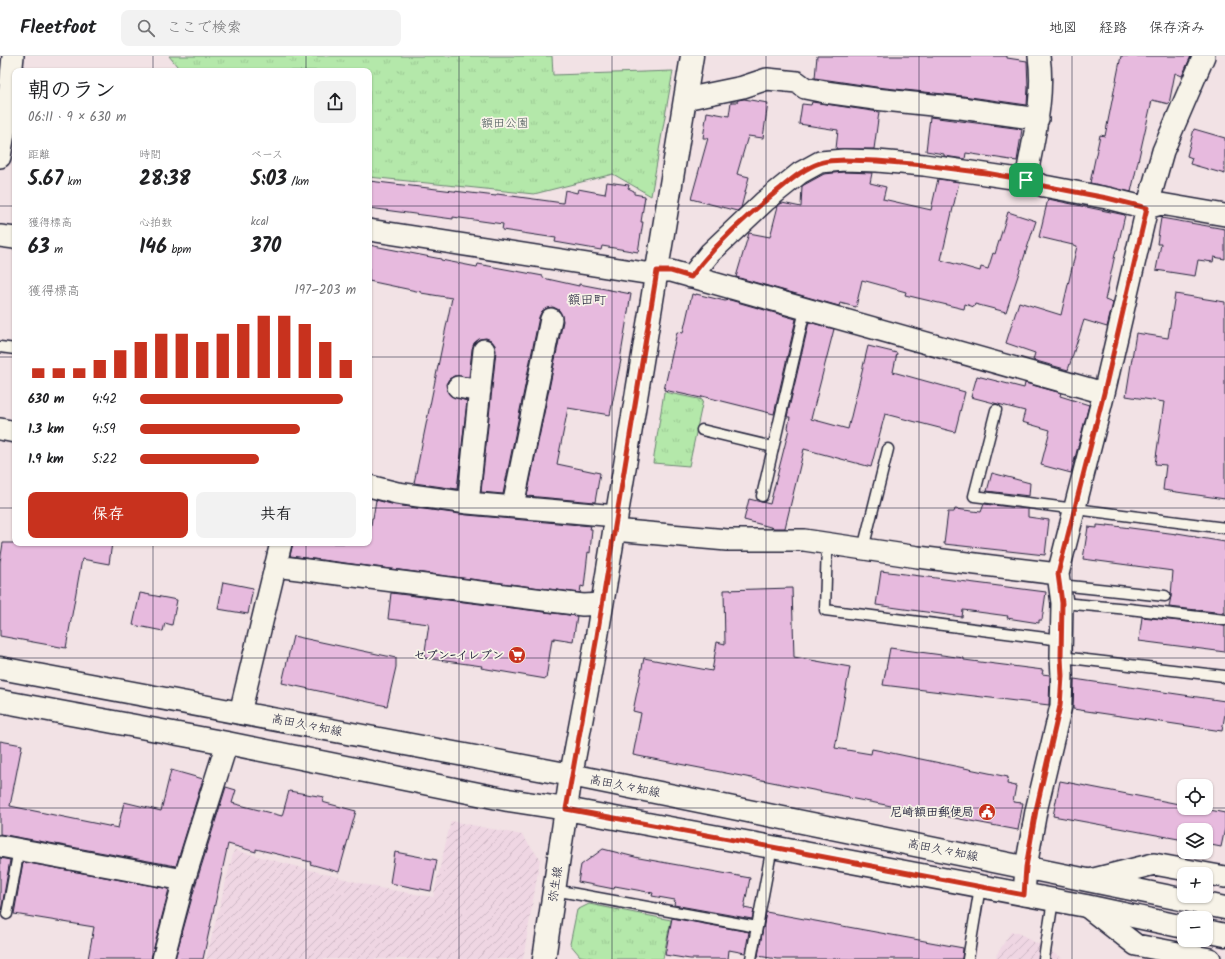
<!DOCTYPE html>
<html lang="ja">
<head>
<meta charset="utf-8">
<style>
  :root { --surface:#fff; --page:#f2f2f2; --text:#202124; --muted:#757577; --line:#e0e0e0; --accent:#c8321e }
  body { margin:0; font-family:Kalam,"Klee One",sans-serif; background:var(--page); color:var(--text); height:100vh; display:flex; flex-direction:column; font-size:15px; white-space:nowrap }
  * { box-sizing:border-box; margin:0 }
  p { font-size:13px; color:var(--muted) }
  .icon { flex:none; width:22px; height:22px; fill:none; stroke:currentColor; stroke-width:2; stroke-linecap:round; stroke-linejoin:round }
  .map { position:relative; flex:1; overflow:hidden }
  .side { position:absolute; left:12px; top:12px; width:360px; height:478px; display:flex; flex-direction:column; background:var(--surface); border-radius:8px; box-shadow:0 1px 3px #0004 }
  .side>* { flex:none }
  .controls { position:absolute; left:1177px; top:723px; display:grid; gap:8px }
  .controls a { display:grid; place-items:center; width:36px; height:36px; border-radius:8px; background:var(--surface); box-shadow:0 1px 3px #0004; font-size:20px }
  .pin { position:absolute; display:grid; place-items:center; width:34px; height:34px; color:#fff; margin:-17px; border-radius:8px; box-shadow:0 2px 6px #0006 }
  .round { display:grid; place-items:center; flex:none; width:42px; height:42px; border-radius:8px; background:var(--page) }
  .headline { display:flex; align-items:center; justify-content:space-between; height:68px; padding:0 16px }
  h1 { font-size:22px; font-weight:700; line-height:30px }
  .figures { display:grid; grid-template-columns:repeat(3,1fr); gap:6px; height:68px; padding:4px 16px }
  .figures div { display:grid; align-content:center }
  .figures b { font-size:20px; font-weight:700 }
  .figures small { font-size:11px; font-weight:400 }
  .figures p { font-size:11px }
  .chart { height:112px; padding:8px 16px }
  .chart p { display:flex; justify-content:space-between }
  .chart svg { width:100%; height:72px; margin-top:4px; stroke:var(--accent); stroke-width:6 }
  .button { display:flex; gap:8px; margin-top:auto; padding:8px 16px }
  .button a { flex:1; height:46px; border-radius:8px; background:var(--accent); color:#fff; font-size:16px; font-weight:700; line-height:46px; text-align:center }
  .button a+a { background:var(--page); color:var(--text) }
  ul { padding:0 16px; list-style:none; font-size:13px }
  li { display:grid; grid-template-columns:64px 48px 1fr; align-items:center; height:30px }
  li i { height:10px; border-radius:5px; background:var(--accent) }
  header { display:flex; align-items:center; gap:24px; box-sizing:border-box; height:56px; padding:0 20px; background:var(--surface); border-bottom:1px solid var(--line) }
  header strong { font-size:19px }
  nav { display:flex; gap:22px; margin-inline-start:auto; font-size:14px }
  .search { width:280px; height:36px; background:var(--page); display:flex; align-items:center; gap:10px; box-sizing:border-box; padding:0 14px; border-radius:8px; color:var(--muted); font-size:15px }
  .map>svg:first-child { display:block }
  .industrial { fill:url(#industrial-furrows) }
  .grass { fill:url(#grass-tufts); stroke:#6b8572 }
  .building { fill:#e7bade; stroke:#22223b }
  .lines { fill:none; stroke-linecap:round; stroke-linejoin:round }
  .lane-casing { stroke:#22223b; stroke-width:13 }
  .street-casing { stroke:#22223b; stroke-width:24 }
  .secondary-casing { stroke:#22223b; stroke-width:25 }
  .lane { stroke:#f7f3e8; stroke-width:10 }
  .street { stroke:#f7f3e8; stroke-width:21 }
  .secondary { stroke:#f7f3e8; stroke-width:22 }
  .route-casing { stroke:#fff; stroke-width:8 }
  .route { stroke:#c8321e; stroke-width:5 }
  .grid { fill:none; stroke:#22223b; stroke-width:1; stroke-opacity:0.55 }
  .labels { text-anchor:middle; stroke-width:3.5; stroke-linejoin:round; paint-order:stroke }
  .park-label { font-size:12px; fill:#465457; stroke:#f7f3e8 }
  .poi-label { font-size:12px; font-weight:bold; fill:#22223b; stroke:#f7f3e8; text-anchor:end }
  .street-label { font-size:12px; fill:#22223b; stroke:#f7f3e8 }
  .neighbourhood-label { font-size:13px; fill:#22223b; stroke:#f7f3e8 }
</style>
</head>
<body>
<header>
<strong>Fleetfoot</strong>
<div class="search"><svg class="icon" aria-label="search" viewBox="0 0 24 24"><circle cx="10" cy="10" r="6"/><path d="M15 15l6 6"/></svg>ここで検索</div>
<nav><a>地図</a><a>経路</a><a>保存済み</a></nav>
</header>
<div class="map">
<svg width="1225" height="903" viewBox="0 0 1225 903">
  <defs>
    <pattern id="industrial-furrows" width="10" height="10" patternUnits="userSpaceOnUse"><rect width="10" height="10" fill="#efd6e3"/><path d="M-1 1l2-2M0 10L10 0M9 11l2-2" fill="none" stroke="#cdb7c4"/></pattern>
    <pattern id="grass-tufts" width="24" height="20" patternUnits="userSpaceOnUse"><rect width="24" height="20" fill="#b4e8aa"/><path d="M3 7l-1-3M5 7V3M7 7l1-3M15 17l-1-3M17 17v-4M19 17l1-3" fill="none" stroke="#9ac793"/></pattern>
  </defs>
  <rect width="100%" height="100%" fill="#f2e2e5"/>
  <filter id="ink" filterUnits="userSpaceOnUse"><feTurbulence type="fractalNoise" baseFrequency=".025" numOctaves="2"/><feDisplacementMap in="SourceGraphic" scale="8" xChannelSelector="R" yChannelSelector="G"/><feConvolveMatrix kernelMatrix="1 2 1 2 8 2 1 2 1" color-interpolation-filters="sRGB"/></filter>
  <g filter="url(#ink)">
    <path class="industrial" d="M451,765L522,779L540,803L523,903H206L234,794L379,832L433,841Z
      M1011,876H1017L1062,902L1061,903H996L997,898Z"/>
    <path class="grass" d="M169,0H552L553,19L673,15L651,140L613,118L534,138L369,121V15H181Z
      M664,336L703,344L689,410L653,407Z
      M589,848L671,864L663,903H597L580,900L570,888L577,854Z"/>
    <path class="building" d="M817,0H1007V2L1027,5L1028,31L1027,49L963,40L876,31L815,22Z
      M1121,0H1191L1182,20L1175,17L1169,48L1152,44L1131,136L1090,127L1100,79L1105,80Z
      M744,43L768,47L763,82L748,80L737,118L749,121L741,152L737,155L691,143L708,82H703L707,56L729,60L731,46H737L738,44Z
      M812,46L879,56L874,93H836L838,74L799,68L802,48L811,49Z
      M930,61L1022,73L1017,105L966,97L965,103L944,100V98L926,95Z
      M1194,73L1225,82V118L1190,108L1192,102L1187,100Z
      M844,116L872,117L870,127L886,131L883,143L931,154L938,123L959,126L941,204L980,215L981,211L988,213L993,197L995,198L1008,156L1036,165L1006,256L975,248L974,251L965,248L964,253L905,239L906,236L862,224L856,251L840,247L839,250L736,221L749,177L770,181L778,150L782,147L801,151L802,130L824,118Z
      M369,125L496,140L497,138L563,147L565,134L577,137L578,133L605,138L607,126L629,129L628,132L634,135V138L645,140L641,166H643L638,196L602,190L601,194L555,186L556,182L502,174L503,168L453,161V163L369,152Z
      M1048,143L1125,159L1117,194H1116L1105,244L1113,247L1107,271L1084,264L1068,314L1033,304L1035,297L1006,287L1019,246L1061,259L1077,190L1039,181Z
      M1161,162L1225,173V203L1214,201L1213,206L1198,204L1195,220L1156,214L1161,188H1157Z
      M369,189L441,203V204L477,211L478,208L543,220V222L579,230V228L631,238L620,304H621L610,359L568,352L557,408L600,417L595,446L527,440L563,265L562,260L559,254L553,251L547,252L542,255L539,261L503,438L481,436L496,295L495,289L491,284L486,282L479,283L474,287L472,293L469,321L454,320L449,323L446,328L447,335L451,340L467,345L457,433L414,427L452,242L421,237V236L369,225Z
      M692,238L696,239V238L725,245L730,244L796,263L774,358L702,340L701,342L664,334L677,276L683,277Z
      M1175,238L1225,246V443L1163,434L1166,409L1155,408L1164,346L1126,340L1136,277L1168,282Z
      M809,266L834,273L811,363L848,373L868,290L897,297L893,316L965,336L955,376L885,358L871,411L804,393L785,472H774L744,464L749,443L770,448L789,373L788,372L790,361H787Z
      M977,320L1024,332L1025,327L1061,337L1060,340L1089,349L1071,417L1041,409L1050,374L1022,366L1025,355L971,341Z
      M992,417L1030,427L1029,440L987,435Z
      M376,444L395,449L467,459L591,470L590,473H592L590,497L588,496L584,531L581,530L580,537L290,500L293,487H369L372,462H373Z
      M984,448L1028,453V461L1049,464L1045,499L944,488L948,456H954L955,453L981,456Z
      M1097,469L1107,470V469L1177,478V477L1195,480V481L1225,486V557L1169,551L1171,540L1173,515L1083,503L1088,471L1097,472Z
      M3,487H112L109,508L82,503L66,592L0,580V506Z
      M881,515L1046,536L1042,564H1039V567L1007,562L1008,560L963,554L962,561L876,549Z
      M223,526L253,532L248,558L218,553Z
      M792,532L794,601L850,611L835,692L871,698L872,693L1008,721L1007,728L1016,730L1013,746L1023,747L1018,774L849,742V741L633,699L641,657L633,655L644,602L712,615L717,586L725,588L724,534Z
      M140,537L177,544L172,569L165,567L163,575L133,569Z
      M391,537L577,560L573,585L554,582V584L552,583L546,623L481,612L482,610L424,602L429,568L388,563Z
      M1142,561L1225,570V596L1139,585Z
      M293,580L396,602V611L387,650L282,627Z
      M890,592L964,602V604L1043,614L1042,618L1050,619L1049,649L883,629Z
      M1074,623L1225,645V658L1222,675L1073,653Z
      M0,685L22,689L10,750L118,772L124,746L161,755L171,714L203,723L176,810L0,778Z
      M1060,725L1184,749V752H1200L1225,757V772L1221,791L1206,788V774H1184V784L1053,760Z
      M226,731L236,734L232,747L282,760L289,735L324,741L322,746L356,755L339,816L310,808L311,806L256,793V796L228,788L203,903H175L196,827Z
      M603,793L639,802L750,822L744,852L754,854L752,863L674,849L675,844L652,840L653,837L615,830L614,833L578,826L581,809Z
      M395,796L437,804L431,835L390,827Z
      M0,802L10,804L1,856H0Z
      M23,806L169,833L151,903H88L94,871L14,858Z
      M766,856L963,892L962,903H777L758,900Z
      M672,862L749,876L745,897L729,894L728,903H690L665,899Z"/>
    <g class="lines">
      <defs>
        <path id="lane" d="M0,291L15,293
          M996,354L974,440L1225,472
          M702,374L773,391
          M762,440L805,254
          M827,487L825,554L1061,584
          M863,493L888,393
          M1060,529L1165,540
          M1062,547L1129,553L1225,564
          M1061,601L1224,620L1225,622
          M554,834L757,871
          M7,858L19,793
          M751,903L772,791
          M968,903L980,831
          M1044,903L1053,844"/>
        <path id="street" d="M13,0L7,60L15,61
          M685,43L743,31L767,23L797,26L805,32L825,36L875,43L961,52L1038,63
          M0,101L7,60
          M1026,124C1033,83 1045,42 1039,0
          M369,174L645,217L657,215H671L1104,337
          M0,180L15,182
          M691,221L710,197L765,145L800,117L820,106L844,104L877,105L924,109L1026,124L1044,130L1107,142L1147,152L1161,148L1225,159
          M458,331L480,335
          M0,373L15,376
          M369,430L397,437L468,447L616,460
          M468,447L484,294
          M513,450L551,263
          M614,474L727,484H804L918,501L1058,518
          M275,510L583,549L602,548
          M240,657L281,487
          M0,790L184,824
          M1090,824L1154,808L1225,821
          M1024,839L1026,811L1036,755L1061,650L1062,620L1061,601L1062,547L1058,518L1104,337L1147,152L1163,95L1204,0
          M1086,850L1136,889L1210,903
          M163,903L184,824L227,687"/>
        <path id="secondary" d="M0,612L571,719L1225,852
          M0,645L227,687L508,744L566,753L772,791L1086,850L1184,871
          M1206,875L1225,879
          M544,903L571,719L596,586L692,0"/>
      </defs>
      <use href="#lane" class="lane-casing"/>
      <use href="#street" class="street-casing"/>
      <use href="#secondary" class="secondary-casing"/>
      <use href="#lane" class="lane"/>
      <use href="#street" class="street"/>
      <use href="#secondary" class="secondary"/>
    </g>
  </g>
  <g class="lines" filter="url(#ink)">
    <defs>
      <path id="route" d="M844,104L877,105L924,109L986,117L1026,124L1044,130L1107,142L1147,152L1104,337L1058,518L1062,547L1061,601L1062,620L1060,650L1036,754L1026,811L1024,839L772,791L566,753L596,586L657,215H671L691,221C716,187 748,158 781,132C793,122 805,112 820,107C827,104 837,105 844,104Z"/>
    </defs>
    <use href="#route" class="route-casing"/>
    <use href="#route" class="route"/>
  </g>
  <path class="grid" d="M153,0V15M306,0V15M459,0V903M612,0V903M766,0V903M919,0V903M1072,0V903M0,150H15M369,150H1225M0,301H15M369,301H1225M0,452H15M369,452H1225M153,487V903M306,487V903M0,602H1225M0,752H1225"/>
  <defs>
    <symbol id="supermarket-disc" viewBox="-11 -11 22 22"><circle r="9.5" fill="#c8321e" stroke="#f7f3e8"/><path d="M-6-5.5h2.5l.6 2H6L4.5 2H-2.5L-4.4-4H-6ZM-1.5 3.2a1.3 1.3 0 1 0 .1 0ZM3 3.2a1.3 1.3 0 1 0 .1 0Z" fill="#fff"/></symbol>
    <symbol id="civic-disc" viewBox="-11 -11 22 22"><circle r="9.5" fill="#c8321e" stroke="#f7f3e8"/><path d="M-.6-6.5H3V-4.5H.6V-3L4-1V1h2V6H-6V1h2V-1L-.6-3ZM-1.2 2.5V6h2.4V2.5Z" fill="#fff"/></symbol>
  </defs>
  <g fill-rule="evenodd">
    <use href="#supermarket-disc" x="507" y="589" width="20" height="20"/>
    <use href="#civic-disc" x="977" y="746" width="20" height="20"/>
  </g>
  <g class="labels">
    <g class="park-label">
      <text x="505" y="71">額田公園</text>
    </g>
    <g class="poi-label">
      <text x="504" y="603">セブン-イレブン</text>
      <text x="974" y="760">尼崎額田郵便局</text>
    </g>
    <g class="street-label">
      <text transform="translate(307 669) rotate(11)" y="4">高田久々知線</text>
      <text transform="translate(625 730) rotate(11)" y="4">高田久々知線</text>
      <text transform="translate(943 794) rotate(11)" y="4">高田久々知線</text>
      <text transform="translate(555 828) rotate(-81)" y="4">弥生線</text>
    </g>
    <g class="neighbourhood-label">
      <text x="587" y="248">額田町</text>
    </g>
  </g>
</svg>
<div class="controls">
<a><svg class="icon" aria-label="locate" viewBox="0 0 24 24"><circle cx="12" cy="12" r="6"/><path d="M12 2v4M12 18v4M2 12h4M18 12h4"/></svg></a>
<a><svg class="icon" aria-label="layers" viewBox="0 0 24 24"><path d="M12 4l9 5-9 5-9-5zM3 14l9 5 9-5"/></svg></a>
<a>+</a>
<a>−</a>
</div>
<div class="pin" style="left:1026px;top:124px;background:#1e9e55"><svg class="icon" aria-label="arrive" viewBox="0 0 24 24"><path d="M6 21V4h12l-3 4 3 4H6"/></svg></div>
<section class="side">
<div class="headline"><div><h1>朝のラン</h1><p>06:11 · 9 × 630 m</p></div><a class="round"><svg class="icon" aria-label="share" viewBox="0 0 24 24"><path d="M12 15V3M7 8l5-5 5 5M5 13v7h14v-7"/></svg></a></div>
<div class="figures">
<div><p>距離</p><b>5.67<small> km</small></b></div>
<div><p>時間</p><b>28:38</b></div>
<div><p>ペース</p><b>5:03<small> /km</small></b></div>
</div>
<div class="figures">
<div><p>獲得標高</p><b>63<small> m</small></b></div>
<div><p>心拍数</p><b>146<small> bpm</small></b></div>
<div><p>kcal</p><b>370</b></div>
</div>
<div class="chart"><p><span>獲得標高</span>197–203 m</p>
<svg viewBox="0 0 160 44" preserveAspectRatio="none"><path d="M5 44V38M15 44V38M25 44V38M35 44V33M45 44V27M55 44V22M65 44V17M75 44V17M85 44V22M95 44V17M105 44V11M115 44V6M125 44V6M135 44V11M145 44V22M155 44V33"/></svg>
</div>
<ul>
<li><b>630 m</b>4:42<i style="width:94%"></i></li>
<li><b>1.3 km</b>4:59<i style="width:74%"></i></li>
<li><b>1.9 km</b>5:22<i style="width:55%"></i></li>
</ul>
<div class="button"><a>保存</a><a>共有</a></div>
</section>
</div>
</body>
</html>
